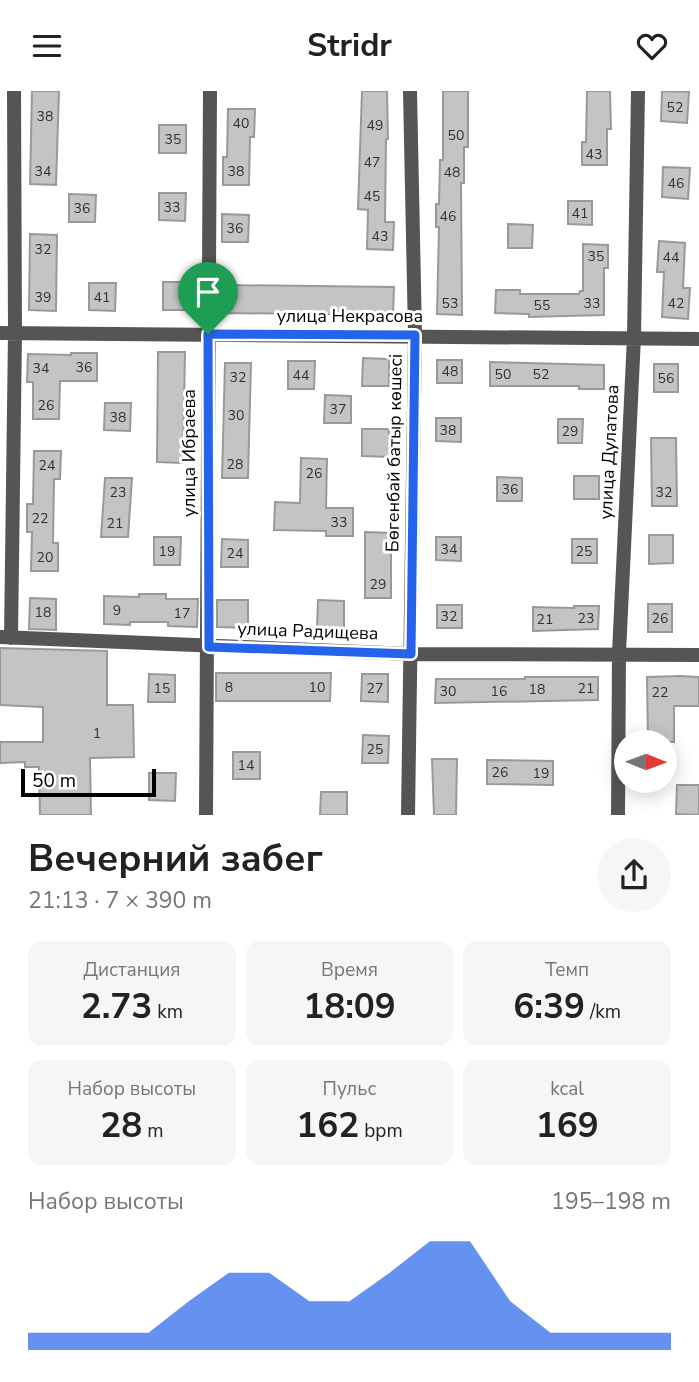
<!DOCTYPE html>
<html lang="ru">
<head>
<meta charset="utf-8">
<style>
  :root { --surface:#fff; --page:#f6f6f6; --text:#222; --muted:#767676; --accent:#2563eb }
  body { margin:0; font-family:"Nunito Sans",sans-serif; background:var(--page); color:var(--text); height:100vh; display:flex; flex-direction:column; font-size:26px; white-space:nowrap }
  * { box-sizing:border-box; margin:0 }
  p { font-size:23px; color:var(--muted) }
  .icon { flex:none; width:38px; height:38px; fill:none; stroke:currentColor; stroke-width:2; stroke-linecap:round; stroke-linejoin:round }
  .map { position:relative; height:724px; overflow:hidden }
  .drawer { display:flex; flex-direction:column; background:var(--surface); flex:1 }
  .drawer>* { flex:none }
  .needle { width:46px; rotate:91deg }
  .buttons { position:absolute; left:614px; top:639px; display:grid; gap:14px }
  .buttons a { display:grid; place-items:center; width:63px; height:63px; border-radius:50%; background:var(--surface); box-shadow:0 4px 18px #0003; font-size:35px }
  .scale { position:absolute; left:21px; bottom:18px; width:135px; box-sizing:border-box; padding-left:7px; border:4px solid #000; border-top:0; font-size:19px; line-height:24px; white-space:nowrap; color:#000; -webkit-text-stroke:5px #fff; paint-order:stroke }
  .pin { position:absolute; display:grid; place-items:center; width:60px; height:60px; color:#fff; margin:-72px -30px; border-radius:50% 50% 50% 0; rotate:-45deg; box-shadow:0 0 7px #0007 }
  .pin .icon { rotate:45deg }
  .round { display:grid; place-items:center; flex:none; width:74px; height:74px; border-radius:37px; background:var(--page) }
  .overview { display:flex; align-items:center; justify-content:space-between; height:119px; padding:0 28px }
  h1 { font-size:38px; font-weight:700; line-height:52px }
  .figures { display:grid; grid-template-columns:repeat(3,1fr); gap:10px; height:119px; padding:7px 28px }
  .figures div { display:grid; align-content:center; border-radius:14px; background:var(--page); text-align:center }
  .figures b { font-size:35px; font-weight:700 }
  .figures small { font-size:19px; font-weight:400 }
  .figures p { font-size:19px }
  .chart { height:196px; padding:14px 28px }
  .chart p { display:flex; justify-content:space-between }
  .chart svg { width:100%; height:126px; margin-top:7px; fill:var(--accent); opacity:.7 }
  header { display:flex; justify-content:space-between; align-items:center; height:91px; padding:0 28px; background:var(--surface); font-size:32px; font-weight:700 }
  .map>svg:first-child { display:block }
  .building { fill:#c4c4c4; stroke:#999; stroke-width:2 }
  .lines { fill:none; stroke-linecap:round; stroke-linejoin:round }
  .minor { stroke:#555; stroke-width:14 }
  .route-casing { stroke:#fff; stroke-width:14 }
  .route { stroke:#2563eb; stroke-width:9 }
  .labels { text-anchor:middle; stroke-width:6; stroke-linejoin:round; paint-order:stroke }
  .number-label { font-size:14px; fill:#313131 }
  .street-label { font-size:18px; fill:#000; stroke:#fff }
</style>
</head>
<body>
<header><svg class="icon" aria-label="menu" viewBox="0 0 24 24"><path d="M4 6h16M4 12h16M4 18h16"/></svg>Stridr<svg class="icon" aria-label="heart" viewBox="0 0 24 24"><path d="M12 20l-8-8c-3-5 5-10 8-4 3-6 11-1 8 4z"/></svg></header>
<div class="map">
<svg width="699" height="724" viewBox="0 0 699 724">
  <rect width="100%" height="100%" fill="#fff"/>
  <path class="building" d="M32,0H59L56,94L30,93Z
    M362,0H387L388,48H386L385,131H394L393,159L367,158L368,119L358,118Z
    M443,0H468V56H464V92H461L462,224L437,223L439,136H436V113H439L440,69H443Z
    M587,0H610L611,38H607V74H582V51H586Z
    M662,0L689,1L687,32L661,30Z
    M228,18H255L254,46H250L249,94H223V66H227Z
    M159,34H186V62H159Z
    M663,76L690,77L688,108L662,106Z
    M159,102H186L185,130L159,129Z
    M69,103L96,104L95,131H69Z
    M568,110H592V134L568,133Z
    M222,123L249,124L248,151H222Z
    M508,133L533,134L532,157H508Z
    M30,143L57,144L56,220L29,219Z
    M659,150L685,152L683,197H690L688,228L662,226L664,181H657Z
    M583,153L608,154V177H604V224L529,226V223L495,222L496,199H520V203H579L580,200H583Z
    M163,191H189V219H163Z
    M89,192H116L115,220L89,219Z
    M222,194L394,196L393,224L222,222Z
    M158,261H185L183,372L157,371Z
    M71,262H97V290H60L59,328H33V291H27L28,263L71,264Z
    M363,267L389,268V295H362Z
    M437,269H462V292H437Z
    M288,270H315L314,298H288Z
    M490,271L604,274V298H579V295H490Z
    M225,272H251L248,387H222Z
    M654,273H678V301H654Z
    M325,304L351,305V332H324Z
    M105,312H131L130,340L104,339Z
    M436,327H461V351L436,350Z
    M558,328H583L582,352H558Z
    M362,338H389V366L362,365Z
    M651,347H676L677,415H652Z
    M34,360H61L60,388H54L53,452H58V480H31L32,441H27V413H33Z
    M301,367L327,368L326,417H353V445H326V440L274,439L275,411L300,412Z
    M574,385H599V408H574Z
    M497,386L522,387V410H497Z
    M105,387H132L128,446H101Z
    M365,441L391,442V507H365Z
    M649,444H673V472L649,473Z
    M154,446H181L180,474H154Z
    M436,446H461V470L436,469Z
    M222,448L248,449V476H221Z
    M572,448H597V472H572Z
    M139,503H166V508H198L197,536L168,535V531H130V534L104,533V505L139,506Z
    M30,507L56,508V539L29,538Z
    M217,509H248V537L217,536Z
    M318,509L344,510V537H317Z
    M648,513H672V541H648Z
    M437,514H462V537H437Z
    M574,515H599L598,538L533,540V516L574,517Z
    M0,557L107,560V614H133L134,666L90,667L91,724H40L39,676H25V671L0,672V651H43V616L0,614Z
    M216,582H331L330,610H216Z
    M149,583L175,584V611H148Z
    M362,583H388V611L361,610Z
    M680,585L699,586V615H674V651H648L647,586Z
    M525,586H598V609L435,612L436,588H525Z
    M363,644L389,645L388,672H362Z
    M233,661H260V688H233Z
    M432,668H457L456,724H434Z
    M487,669L553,670V694L487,693Z
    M149,682H176L175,710L149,709Z
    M677,694H699V724L676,723Z
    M321,701H347V724H320Z"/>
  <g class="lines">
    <path class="minor" d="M0,242L699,248
      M0,546L411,563L699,564
      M11,547L15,242L14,0
      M206,724L210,0
      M408,724L415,244L410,0
      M618,724L619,562L634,246L638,0"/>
  </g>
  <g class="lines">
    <defs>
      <path id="route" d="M208,243L415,244L411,563L209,556Z"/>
    </defs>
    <use href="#route" class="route-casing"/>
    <use href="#route" class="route"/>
  </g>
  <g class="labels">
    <g class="number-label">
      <text x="675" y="21">52</text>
      <text x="45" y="30">38</text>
      <text x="241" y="37">40</text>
      <text x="375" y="39">49</text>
      <text x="456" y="49">50</text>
      <text x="173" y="53">35</text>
      <text x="594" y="68">43</text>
      <text x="372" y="76">47</text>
      <text x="43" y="85">34</text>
      <text x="236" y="85">38</text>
      <text x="452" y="86">48</text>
      <text x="676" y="97">46</text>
      <text x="372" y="110">45</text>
      <text x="172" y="121">33</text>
      <text x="82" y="122">36</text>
      <text x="580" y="127">41</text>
      <text x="448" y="130">46</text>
      <text x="235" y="142">36</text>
      <text x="380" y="150">43</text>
      <text x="43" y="163">32</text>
      <text x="596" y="170">35</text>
      <text x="671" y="171">44</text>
      <text x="43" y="211">39</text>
      <text x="102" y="211">41</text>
      <text x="450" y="217">53</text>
      <text x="592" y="217">33</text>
      <text x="676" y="217">42</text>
      <text x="542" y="219">55</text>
      <text x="84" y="281">36</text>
      <text x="41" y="282">34</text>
      <text x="450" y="285">48</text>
      <text x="503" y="288">50</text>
      <text x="541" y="288">52</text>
      <text x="301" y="289">44</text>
      <text x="238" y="291">32</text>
      <text x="666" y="292">56</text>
      <text x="46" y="319">26</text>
      <text x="338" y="323">37</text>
      <text x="236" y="329">30</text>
      <text x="118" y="331">38</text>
      <text x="448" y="344">38</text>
      <text x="570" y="345">29</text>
      <text x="235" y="378">28</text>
      <text x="47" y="379">24</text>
      <text x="314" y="387">26</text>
      <text x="510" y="403">36</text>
      <text x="118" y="406">23</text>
      <text x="664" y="406">32</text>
      <text x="40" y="432">22</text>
      <text x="339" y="436">33</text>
      <text x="115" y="437">21</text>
      <text x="449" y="463">34</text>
      <text x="167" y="465">19</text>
      <text x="584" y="465">25</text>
      <text x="235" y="467">24</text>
      <text x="45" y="471">20</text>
      <text x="378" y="498">29</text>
      <text x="117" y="524">9</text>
      <text x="43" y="526">18</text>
      <text x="182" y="527">17</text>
      <text x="449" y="530">32</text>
      <text x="586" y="532">23</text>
      <text x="660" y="532">26</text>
      <text x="545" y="533">21</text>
      <text x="229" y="601">8</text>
      <text x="317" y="601">10</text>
      <text x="162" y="602">15</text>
      <text x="375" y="602">27</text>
      <text x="586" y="602">21</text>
      <text x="537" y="603">18</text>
      <text x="448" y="605">30</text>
      <text x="499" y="605">16</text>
      <text x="660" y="606">22</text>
      <text x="97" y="647">1</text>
      <text x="375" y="663">25</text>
      <text x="246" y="679">14</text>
      <text x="500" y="686">26</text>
      <text x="541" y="687">19</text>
    </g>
    <g class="street-label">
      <text x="350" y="231">улица Некрасова</text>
      <text transform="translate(609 361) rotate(-87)" y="6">улица Дулатова</text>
      <text transform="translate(189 362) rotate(-90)" y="6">улица Ибраева</text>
      <text transform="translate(394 362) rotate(-89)" y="6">Бөгенбай батыр көшесі</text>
      <text transform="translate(308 540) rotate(2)" y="6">улица Радищева</text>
    </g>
  </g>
</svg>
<div class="buttons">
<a><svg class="needle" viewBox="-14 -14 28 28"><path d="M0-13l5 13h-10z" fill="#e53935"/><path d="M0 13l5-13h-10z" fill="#767676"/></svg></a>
</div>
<div class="scale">50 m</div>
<div class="pin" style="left:208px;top:243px;background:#1e9e55"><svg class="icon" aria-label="arrive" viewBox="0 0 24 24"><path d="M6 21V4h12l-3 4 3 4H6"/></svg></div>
</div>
<section class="drawer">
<div class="overview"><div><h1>Вечерний забег</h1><p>21:13 · 7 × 390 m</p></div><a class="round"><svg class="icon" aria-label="share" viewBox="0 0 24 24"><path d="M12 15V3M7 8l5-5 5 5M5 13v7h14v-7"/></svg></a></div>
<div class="figures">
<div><p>Дистанция</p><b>2.73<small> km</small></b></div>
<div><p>Время</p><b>18:09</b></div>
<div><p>Темп</p><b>6:39<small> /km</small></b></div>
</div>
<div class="figures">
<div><p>Набор высоты</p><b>28<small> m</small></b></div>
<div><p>Пульс</p><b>162<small> bpm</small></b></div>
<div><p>kcal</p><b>169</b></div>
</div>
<div class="chart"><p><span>Набор высоты</span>195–198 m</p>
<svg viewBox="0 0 160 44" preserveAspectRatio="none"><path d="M0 44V38L10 38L20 38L30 38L40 27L50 17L60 17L70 27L80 27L90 17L100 6L110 6L120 27L130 38L140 38L150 38L160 38V44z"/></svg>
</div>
</section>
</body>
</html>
